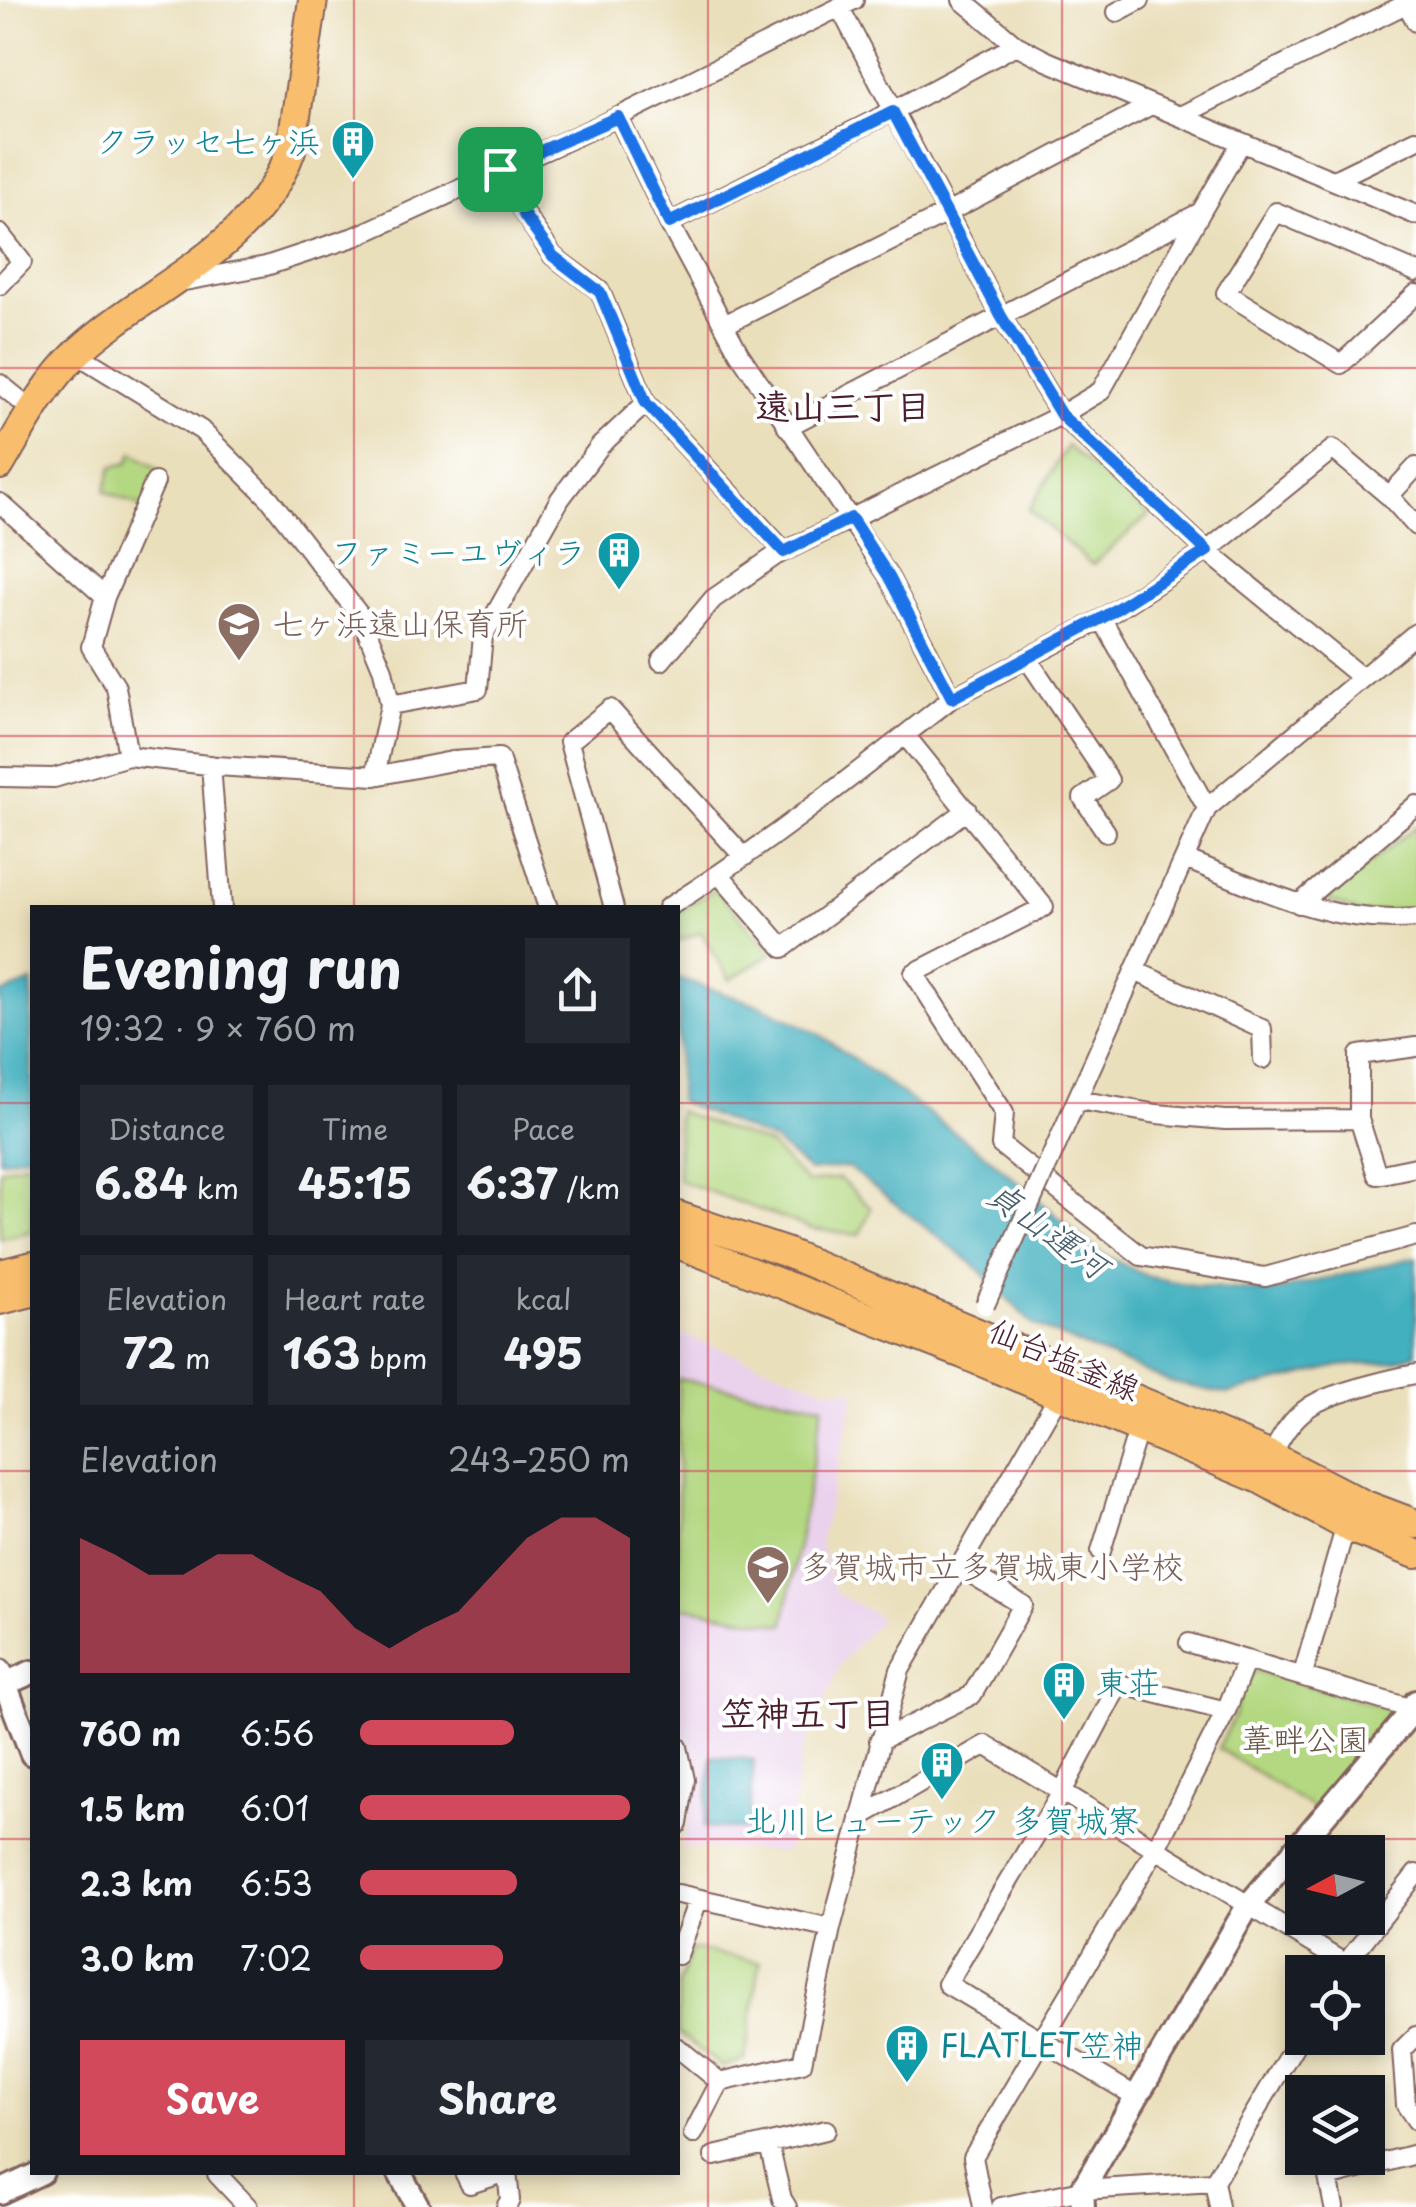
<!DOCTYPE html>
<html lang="en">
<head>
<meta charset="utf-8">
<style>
  :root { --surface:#171b24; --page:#242831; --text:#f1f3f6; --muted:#9ea1a6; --accent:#d1495b }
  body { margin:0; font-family:"Playpen Sans","Klee One",sans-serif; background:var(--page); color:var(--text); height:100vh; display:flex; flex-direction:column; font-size:38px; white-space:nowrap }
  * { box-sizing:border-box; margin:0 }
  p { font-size:32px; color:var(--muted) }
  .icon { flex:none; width:55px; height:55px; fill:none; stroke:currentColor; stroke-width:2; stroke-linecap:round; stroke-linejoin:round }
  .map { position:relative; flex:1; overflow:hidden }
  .sheet { position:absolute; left:30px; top:905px; width:650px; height:1270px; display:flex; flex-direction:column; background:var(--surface); border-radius:0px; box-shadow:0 5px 15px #0003 }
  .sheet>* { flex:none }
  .needle { width:65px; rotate:263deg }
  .controls { position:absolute; left:1285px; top:1835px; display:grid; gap:20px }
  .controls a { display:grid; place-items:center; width:100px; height:100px; border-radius:0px; background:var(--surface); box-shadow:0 5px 15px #0003; font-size:50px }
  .pin { position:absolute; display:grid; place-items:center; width:85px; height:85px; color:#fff; margin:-42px; border-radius:20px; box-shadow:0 5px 15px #0006 }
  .round { display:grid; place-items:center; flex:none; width:105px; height:105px; border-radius:0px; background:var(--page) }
  .headline { display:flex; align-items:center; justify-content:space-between; height:170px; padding:0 50px }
  h1 { font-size:55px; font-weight:700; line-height:75px }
  .metrics { display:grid; grid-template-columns:repeat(3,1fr); gap:15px; height:170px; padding:10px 50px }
  .metrics div { display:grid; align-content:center; border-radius:0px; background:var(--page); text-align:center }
  .metrics b { font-size:42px; font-weight:700 }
  .metrics small { font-size:28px; font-weight:400 }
  .metrics p { font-size:28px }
  .chart { height:280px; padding:20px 50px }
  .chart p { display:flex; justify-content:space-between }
  .chart svg { width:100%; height:180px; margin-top:10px; fill:var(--accent); opacity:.7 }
  .primary-button { display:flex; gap:20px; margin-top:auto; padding:20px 50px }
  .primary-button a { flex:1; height:115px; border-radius:0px; background:var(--accent); color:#fff; font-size:40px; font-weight:700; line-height:115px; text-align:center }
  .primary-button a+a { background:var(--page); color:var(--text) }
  ul { padding:0 50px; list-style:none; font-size:32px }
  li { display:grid; grid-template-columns:160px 120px 1fr; align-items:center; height:75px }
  li i { height:25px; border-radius:12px; background:var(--accent) }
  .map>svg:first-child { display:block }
  .built { fill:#ead1ec }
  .green { fill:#b4d881; stroke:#7f7c56; stroke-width:2.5 }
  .water { fill:#42b0bf; stroke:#466875; stroke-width:2.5 }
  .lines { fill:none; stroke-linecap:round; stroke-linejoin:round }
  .minor-casing { stroke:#82625d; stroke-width:22 }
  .tertiary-casing { stroke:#82625d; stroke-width:28 }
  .primary-casing { stroke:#82625d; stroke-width:32 }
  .minor { stroke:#fff; stroke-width:18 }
  .tertiary { stroke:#fff; stroke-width:22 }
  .primary { stroke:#f9be6d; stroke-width:28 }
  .minor-bridge-casing { stroke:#82625d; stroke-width:22; stroke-linecap:butt }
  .minor-bridge { stroke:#fff; stroke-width:18 }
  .route-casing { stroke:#fff; stroke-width:20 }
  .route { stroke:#1a73e8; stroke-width:12 }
  .grid { fill:none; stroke:#d1495b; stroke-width:2.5; stroke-opacity:0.55 }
  .labels { text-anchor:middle; stroke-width:8; stroke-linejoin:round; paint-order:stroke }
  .culture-label { font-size:32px; fill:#0d838f; stroke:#fff; text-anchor:end }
  .education-label { font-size:32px; fill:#785e54; stroke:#fff; text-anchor:start }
  .street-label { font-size:32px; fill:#4a1f2b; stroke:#fff }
  .park-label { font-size:32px; fill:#6a5645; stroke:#fff }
  .neighbourhood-label { font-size:35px; font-weight:bold; fill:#4a1f2b; stroke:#fff }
  .water-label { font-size:35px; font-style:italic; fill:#46606e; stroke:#fff }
</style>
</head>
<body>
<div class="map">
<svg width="1416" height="2207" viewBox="0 0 1416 2207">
  <rect width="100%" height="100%" fill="#fff"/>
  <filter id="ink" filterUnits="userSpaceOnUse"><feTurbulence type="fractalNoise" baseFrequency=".01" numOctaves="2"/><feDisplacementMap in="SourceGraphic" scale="20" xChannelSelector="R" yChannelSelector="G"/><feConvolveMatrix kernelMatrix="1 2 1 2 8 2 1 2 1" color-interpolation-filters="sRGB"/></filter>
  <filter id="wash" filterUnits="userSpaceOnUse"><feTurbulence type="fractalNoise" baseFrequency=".0048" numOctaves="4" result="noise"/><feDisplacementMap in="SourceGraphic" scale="40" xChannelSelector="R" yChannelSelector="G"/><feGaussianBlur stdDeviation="2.25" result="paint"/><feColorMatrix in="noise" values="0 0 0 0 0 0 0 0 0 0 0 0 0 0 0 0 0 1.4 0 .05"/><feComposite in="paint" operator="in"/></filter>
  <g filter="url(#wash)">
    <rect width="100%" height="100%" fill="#eadfbb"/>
    <path class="built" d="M678,1333L828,1389L856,1391L820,1542L835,1592L881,1618L841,1663L801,1755L787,1852L681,1847L689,1822L692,1780L684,1740L678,1732Z"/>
    <path class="green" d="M1067,446L1149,515L1092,565L1029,510Z
      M133,452L159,470L144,508L105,491L112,467L128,463Z
      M1416,826V908L1361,914L1326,899Z
      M715,889L772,953L730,980L701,932L678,941V912Z
      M678,1111L770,1145L807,1183L839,1178L871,1208L860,1235L812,1229L678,1180Z
      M32,1161V1231L0,1239V1169Z
      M678,1379L823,1405L784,1625L678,1606Z
      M1257,1671L1382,1706L1391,1712L1389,1727L1314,1809L1218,1748L1235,1714L1243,1678Z
      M692,1949L760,1962L745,2060L722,2067L678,2033V1985Z"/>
    <path class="water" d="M678,978L764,1007L819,1034L990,1158L1098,1252L1149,1277L1197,1286L1271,1292L1416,1257V1354L1392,1362L1339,1366L1227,1394L1169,1382L1033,1325L978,1268L848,1167L809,1171L774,1141L678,1101Z
      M32,982V1153L0,1161V994Z
      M712,1756L754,1760L749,1830L704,1827Z"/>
  </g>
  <g filter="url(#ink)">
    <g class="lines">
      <defs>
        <path id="minor" d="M962,0L1016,45L1047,61L1416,215
          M1405,0L1416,22
          M840,8L1001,316L1061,415L1207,551L1362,678
          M1117,12L1140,0
          M1180,116L1414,0
          M618,117L669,223L739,353L889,577L952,698L1102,619L1207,551L1333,449L1389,496L1416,526
          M500,169L525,215L553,256L600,291L646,403L784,551
          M1334,180L1416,140
          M669,223L893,111L1016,45
          M0,234L22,262L0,285
          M1416,272L1276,212L1226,293L1341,364L1416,294
          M179,282L266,266L357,236L618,117L854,0
          M724,325L947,213L1149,106
          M77,354L201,430L269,498L361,617L383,670L390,705L375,776L452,761L499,758L548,908
          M0,384L32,410
          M787,427L1201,212L1241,143
          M1389,496L1416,467
          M0,503L105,597
          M1102,619L1207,808
          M1027,658L1109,780L1083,798L1106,832
          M661,661L713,599L775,556L1061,415L1101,391L1201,212
          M390,705L478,689L483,636L560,499L600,446L646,403
          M905,735L1044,907L914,973L1004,1113L1001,1145L1141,1256L1265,1277L1416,1236
          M128,756L217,766L375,776
          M211,765L222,908
          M0,777L54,778L128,756L116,687L91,647L105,597L155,482
          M1185,859C1261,889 1332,926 1416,918
          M719,874L783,948L967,810
          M1299,904L1416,805
          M614,908L569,742L610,709L744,857
          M667,908C767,845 859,771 952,698
          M1135,971L1262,1029L1263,1059
          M1078,1100L1157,1114L1225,1120L1359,1119L1377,1175L1416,1167
          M1359,1119V1055L1416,1047
          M1061,1135L1207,808L1416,633
          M1267,1464C1278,1443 1288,1421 1309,1407C1327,1394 1393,1378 1416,1374
          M1101,1551L1138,1430
          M1189,1643L1246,1660
          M1303,1674L1346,1525
          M879,1741L972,1695L1023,1605L960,1567
          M678,1747L685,1780L678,1824
          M860,1817L985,1745L1344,1963
          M678,1894L831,1928L802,2063L720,2082L678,2048
          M831,1928L900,1670L1058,1396
          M678,1955L698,1900
          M1339,1972L1416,1874
          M1416,2036L1402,2050L1406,2105L1416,2120
          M1135,2096L947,1984L1062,1792L1119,1684L1226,1711L1246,1660L1416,1710
          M693,2134L720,2082
          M769,2145L782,2199L787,2207
          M714,2156L826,2130
          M464,2172L470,2184L507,2172L510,2200L506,2207
          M217,2174L248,2207
          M1214,2182L1219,2207
          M983,2207L973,2157L1156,1848L1226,1711
          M1001,2207L1082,2190L1214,2182L1302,2033
          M1334,2207L1328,2177L1416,2154"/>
        <path id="tertiary" d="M0,1671L32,1754
          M5,1684L32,1672
          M399,2172L418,2207
          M0,2192L42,2172
          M1083,2207L1082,2190L1248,1906L1414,1709L1416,1702"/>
        <path id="primary" d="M0,465C23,426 45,384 78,352C149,286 257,248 291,150L313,0
          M678,1216L785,1252L1271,1456L1363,1504L1416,1524
          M678,1244L963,1354L1260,1479L1352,1529L1416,1554
          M0,1274L32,1266
          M0,1300L32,1292"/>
      </defs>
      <use href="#minor" class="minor-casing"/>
      <use href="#tertiary" class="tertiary-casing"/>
      <use href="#primary" class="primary-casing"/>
      <use href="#minor" class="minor"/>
      <use href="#tertiary" class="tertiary"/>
      <use href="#primary" class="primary"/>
      <defs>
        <path id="minor-bridge" d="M985,1305L1061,1135"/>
      </defs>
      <use href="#minor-bridge" class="minor-bridge-casing"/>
      <use href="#minor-bridge" class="minor-bridge"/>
    </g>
  </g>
  <g class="lines" filter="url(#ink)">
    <defs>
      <path id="route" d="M893,112L1001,316L1061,415L1207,551L1102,618L952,698L889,577L851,518L784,552L646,403L600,292L553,256L524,215L500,169L618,117L669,223Z"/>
    </defs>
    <use href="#route" class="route-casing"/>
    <use href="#route" class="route"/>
  </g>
  <path class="grid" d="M354,0V908M708,0V2207M1062,0V2207M0,368H1416M0,736H1416M0,1103H32M678,1103H1416M0,1471H32M678,1471H1416M0,1839H32M678,1839H1416M354,2172V2207"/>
  <defs>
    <symbol id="building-pin" viewBox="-11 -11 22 30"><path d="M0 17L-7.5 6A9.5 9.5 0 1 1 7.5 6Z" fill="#0f9aa8" stroke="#fff"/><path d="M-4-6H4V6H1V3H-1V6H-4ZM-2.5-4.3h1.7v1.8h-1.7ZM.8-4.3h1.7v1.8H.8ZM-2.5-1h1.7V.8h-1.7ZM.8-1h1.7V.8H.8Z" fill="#fff"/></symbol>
    <symbol id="school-pin" viewBox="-11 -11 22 30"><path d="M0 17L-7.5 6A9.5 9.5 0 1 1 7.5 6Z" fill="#8d6e63" stroke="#fff"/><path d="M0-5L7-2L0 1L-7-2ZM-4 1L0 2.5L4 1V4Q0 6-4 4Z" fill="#fff"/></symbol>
  </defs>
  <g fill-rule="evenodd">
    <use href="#building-pin" x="328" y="117" width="50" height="68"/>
    <use href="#building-pin" x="594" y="528" width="50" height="68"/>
    <use href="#school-pin" x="214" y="599" width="50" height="68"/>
    <use href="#school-pin" x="743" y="1542" width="50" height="68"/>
    <use href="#building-pin" x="1039" y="1658" width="50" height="68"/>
    <use href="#building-pin" x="917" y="1738" width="50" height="68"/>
    <use href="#building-pin" x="882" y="2021" width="50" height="68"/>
  </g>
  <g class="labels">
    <g class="culture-label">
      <text x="320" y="153">クラッセ七ヶ浜</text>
      <text x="586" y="564">ファミーユヴィラ</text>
      <text x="1096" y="1694" text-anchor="start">東荘</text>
      <text x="942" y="1832" text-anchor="middle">北川ヒューテック 多賀城寮</text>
      <text x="940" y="2057" text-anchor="start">FLATLET笠神</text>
    </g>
    <g class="education-label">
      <text x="272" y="635">七ヶ浜遠山保育所</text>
      <text x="800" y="1578">多賀城市立多賀城東小学校</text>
    </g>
    <g class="street-label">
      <text transform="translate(1064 1360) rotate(23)" y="11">仙台塩釜線</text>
    </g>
    <g class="park-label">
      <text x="1305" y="1751">葦畔公園</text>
    </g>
    <g class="neighbourhood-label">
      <text x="843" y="419">遠山三丁目</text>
      <text x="808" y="1726">笠神五丁目</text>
    </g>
    <g class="water-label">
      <text transform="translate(1047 1230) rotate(36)" y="12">貞山運河</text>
    </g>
  </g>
</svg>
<div class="controls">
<a><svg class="needle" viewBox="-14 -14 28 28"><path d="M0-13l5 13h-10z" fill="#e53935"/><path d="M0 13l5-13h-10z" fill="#9ea1a6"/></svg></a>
<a><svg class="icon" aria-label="locate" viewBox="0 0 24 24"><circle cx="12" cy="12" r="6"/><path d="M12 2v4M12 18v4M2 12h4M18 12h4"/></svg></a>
<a><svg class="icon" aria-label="layers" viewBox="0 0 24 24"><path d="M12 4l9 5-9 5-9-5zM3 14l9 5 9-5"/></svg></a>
</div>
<div class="pin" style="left:500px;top:169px;background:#1e9e55"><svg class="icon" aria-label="arrive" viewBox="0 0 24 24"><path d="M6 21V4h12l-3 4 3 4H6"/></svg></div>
<section class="sheet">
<div class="headline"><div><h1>Evening run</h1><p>19:32 · 9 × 760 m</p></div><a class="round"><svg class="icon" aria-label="share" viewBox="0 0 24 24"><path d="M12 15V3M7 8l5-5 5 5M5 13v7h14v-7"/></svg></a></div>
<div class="metrics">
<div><p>Distance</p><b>6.84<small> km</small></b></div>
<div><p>Time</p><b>45:15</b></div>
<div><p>Pace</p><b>6:37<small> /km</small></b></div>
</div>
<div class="metrics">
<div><p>Elevation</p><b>72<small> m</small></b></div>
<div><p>Heart rate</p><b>163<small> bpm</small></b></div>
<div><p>kcal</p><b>495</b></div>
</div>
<div class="chart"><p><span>Elevation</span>243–250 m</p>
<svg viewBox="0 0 160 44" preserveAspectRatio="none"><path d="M0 44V11L10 15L20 20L30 20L40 15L50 15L60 20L70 24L80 33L90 38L100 33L110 29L120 20L130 11L140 6L150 6L160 11V44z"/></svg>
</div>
<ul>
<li><b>760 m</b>6:56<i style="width:57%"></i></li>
<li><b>1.5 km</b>6:01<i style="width:100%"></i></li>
<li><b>2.3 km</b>6:53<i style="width:58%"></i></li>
<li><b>3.0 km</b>7:02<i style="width:53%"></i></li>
</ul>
<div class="primary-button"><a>Save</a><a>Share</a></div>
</section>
</div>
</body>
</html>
